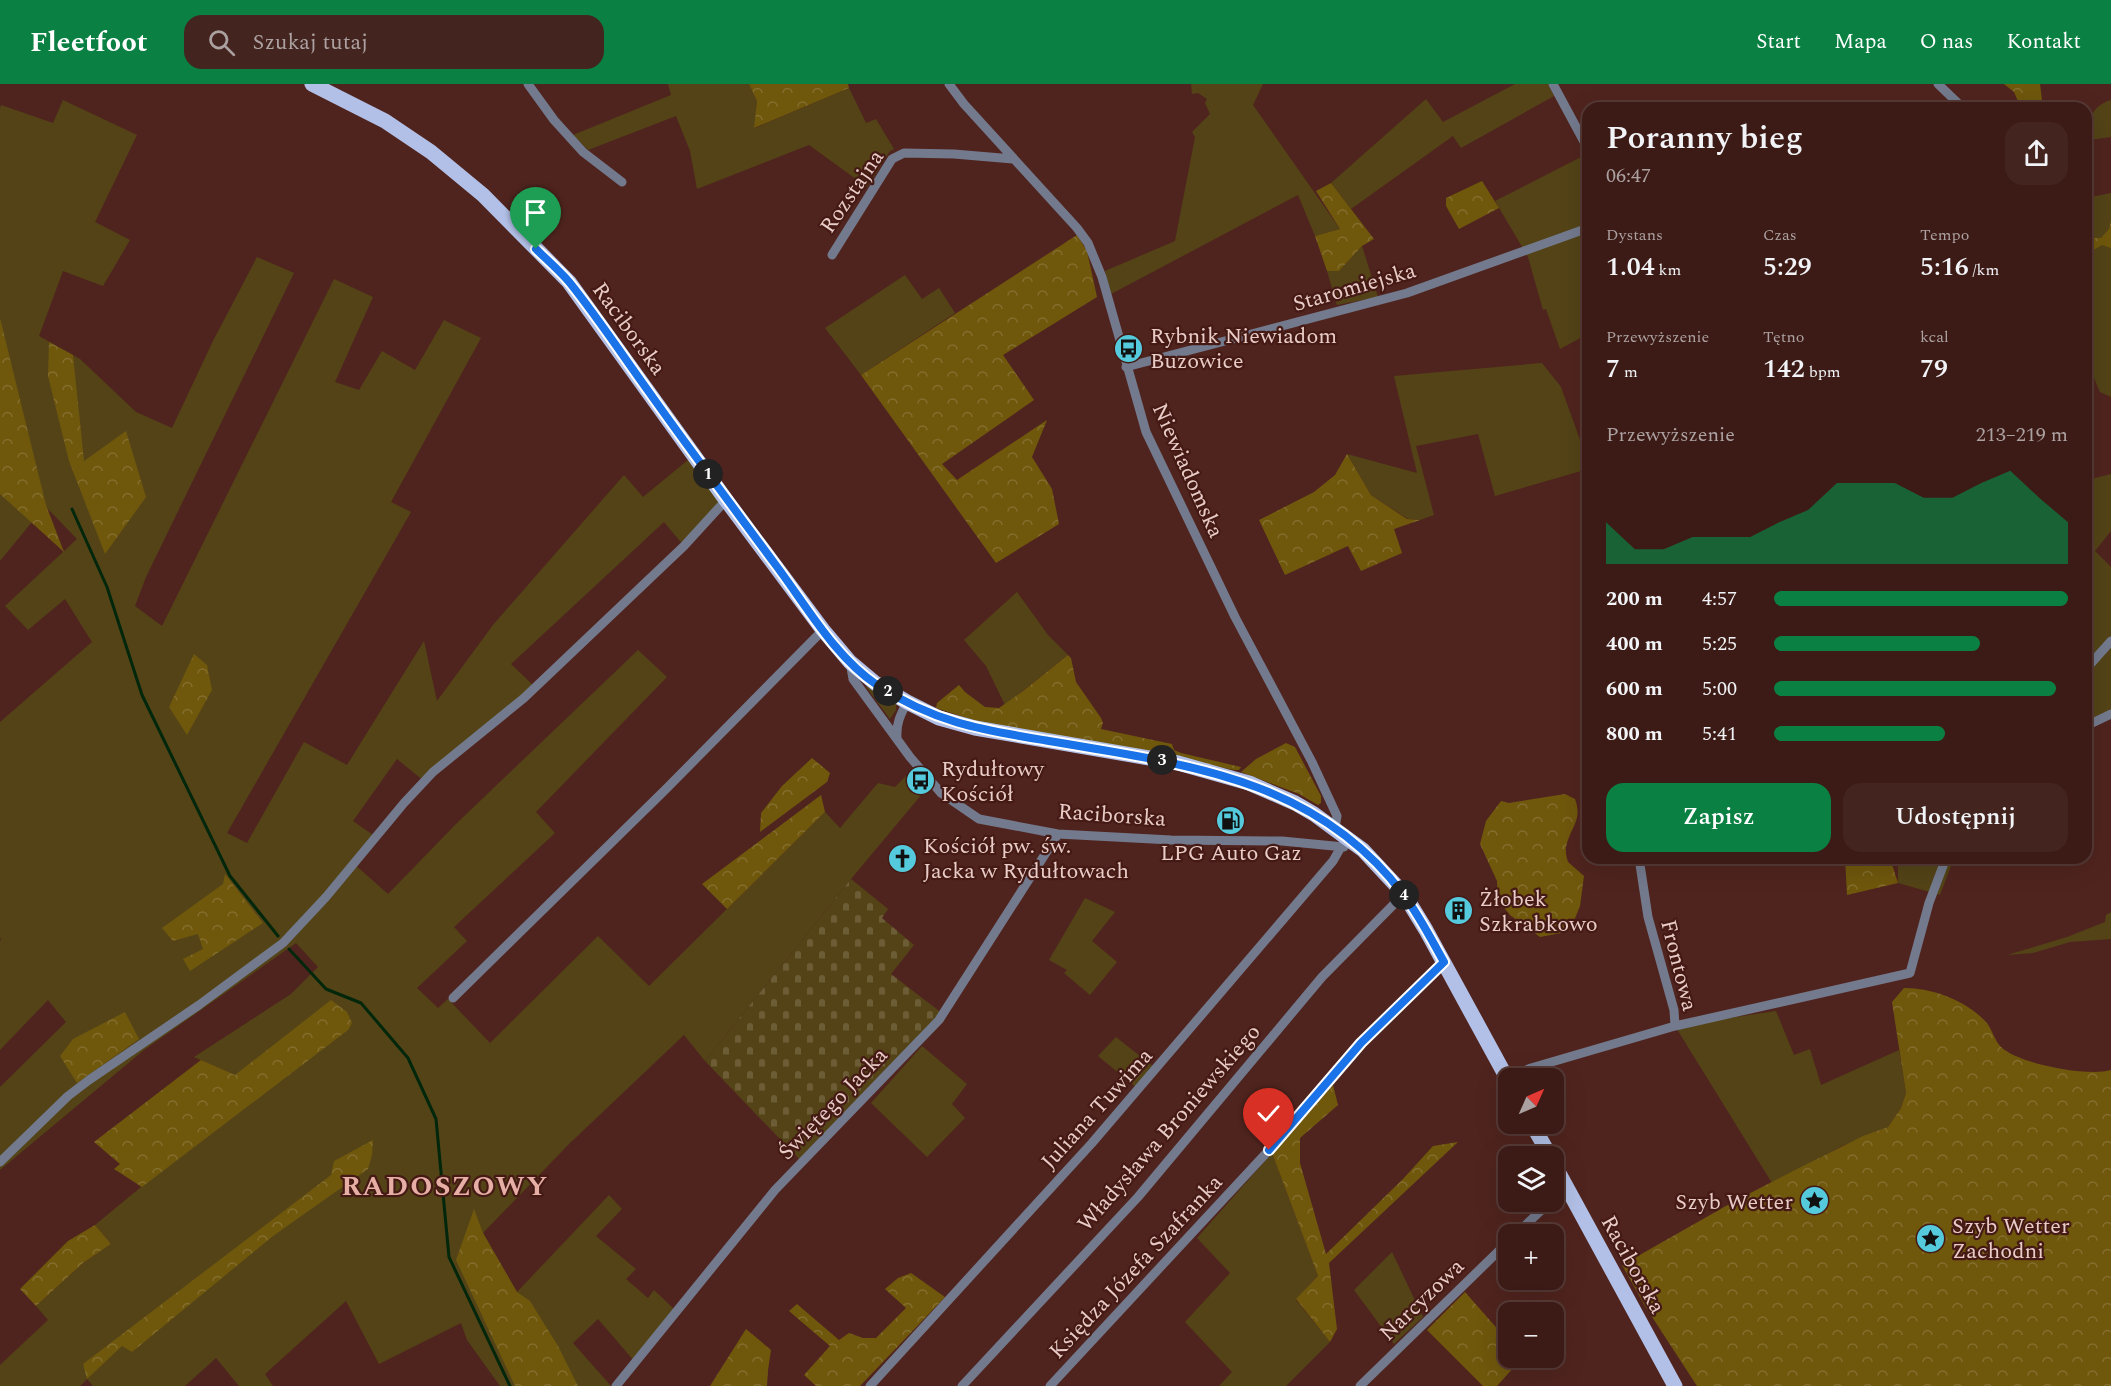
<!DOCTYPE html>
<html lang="pl">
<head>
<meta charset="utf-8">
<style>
  :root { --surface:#3c1b16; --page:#43241f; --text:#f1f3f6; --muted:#aca1a1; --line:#553935; --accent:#0b8043 }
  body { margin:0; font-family:Spectral,serif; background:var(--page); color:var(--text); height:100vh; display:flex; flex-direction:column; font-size:22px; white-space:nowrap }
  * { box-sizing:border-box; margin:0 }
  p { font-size:20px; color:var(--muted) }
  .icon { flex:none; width:33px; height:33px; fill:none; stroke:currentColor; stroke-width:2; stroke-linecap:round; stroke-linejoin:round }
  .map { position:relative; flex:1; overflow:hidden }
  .side { position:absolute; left:1582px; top:18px; width:510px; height:762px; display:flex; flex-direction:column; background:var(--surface); border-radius:18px; box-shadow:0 6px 24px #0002,0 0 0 2px var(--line) }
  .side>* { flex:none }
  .needle { width:39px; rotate:45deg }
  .tools { position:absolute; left:1498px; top:984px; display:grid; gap:12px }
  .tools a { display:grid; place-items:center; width:66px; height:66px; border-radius:12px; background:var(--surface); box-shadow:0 6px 24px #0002,0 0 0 2px var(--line); font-size:30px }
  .pin { position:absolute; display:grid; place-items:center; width:51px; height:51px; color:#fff; margin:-62px -26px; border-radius:50% 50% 50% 0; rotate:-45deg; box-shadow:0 0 6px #0007 }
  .pin .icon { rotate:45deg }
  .km { position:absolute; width:30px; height:30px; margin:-15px; border-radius:50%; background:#222; color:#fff; font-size:16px; line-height:30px; text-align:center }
  .round { display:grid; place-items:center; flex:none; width:63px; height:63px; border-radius:18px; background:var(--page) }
  .head { display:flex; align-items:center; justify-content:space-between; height:102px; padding:0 24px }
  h1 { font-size:33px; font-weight:600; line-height:45px }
  .figures { display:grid; grid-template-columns:repeat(3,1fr); gap:9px; height:102px; padding:6px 24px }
  .figures div { display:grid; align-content:center }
  .figures b { font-size:26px; font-weight:600 }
  .figures small { font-size:16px; font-weight:400 }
  .figures p { font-size:16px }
  .chart { height:168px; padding:12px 24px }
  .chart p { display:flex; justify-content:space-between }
  .chart svg { width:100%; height:108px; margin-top:6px; fill:var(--accent); opacity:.7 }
  .action { display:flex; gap:12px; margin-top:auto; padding:12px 24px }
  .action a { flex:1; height:69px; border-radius:18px; background:var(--accent); color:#fff; font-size:24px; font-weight:600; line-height:69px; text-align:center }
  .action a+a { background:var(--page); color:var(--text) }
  ul { padding:0 24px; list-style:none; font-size:20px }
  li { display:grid; grid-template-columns:96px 72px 1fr; align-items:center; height:45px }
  li i { height:15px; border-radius:8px; background:var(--accent) }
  header { display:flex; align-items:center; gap:36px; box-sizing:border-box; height:84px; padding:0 30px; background:var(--accent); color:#fff }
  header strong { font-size:28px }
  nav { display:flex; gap:33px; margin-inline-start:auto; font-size:21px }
  .search { width:420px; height:54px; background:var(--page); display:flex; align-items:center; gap:15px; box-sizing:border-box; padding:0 21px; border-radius:18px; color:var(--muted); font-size:22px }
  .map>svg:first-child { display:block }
  .grass { fill:#534317 }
  .forest { fill:url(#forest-crowns) }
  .cemetery { fill:url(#cemetery-stones) }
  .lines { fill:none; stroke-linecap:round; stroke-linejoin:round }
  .stream { stroke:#00270b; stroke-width:3 }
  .minor { stroke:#737a8d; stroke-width:9 }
  .primary { stroke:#b2c0e7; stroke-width:15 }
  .route-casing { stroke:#fff; stroke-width:12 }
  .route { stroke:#1a73e8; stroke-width:8 }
  .labels { text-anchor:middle; stroke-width:4.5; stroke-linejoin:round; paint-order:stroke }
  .street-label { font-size:22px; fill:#e9ccc7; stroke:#451a15 }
  .poi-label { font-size:22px; fill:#e9ccc7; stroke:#451a15; text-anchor:start }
  .district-label { font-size:28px; font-weight:bold; letter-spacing:1.5px; fill:#e6aea5; stroke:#451a15 }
</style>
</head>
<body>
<header>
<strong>Fleetfoot</strong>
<div class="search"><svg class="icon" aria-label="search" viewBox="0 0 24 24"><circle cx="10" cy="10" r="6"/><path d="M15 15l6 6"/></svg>Szukaj tutaj</div>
<nav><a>Start</a><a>Mapa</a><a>O nas</a><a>Kontakt</a></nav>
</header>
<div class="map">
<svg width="2111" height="1302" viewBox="0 0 2111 1302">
  <defs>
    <pattern id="forest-crowns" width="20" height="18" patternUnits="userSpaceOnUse" patternTransform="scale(1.5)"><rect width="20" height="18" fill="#6f570c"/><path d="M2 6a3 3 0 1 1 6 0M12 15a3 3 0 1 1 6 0" fill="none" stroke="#846e2e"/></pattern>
    <pattern id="cemetery-stones" width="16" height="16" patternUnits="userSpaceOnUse" patternTransform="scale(1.5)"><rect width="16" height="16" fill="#534317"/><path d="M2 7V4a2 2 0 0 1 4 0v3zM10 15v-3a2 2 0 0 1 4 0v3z" fill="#6c5d37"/></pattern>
  </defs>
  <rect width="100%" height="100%" fill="#50241e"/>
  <path class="grass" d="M668,0H749L757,17L755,44L849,4L866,39L876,35L894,65L890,67L867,103L809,61L697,105L690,67L676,32L588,66L573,51L671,11Z
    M1191,0H1263L1253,21L1340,145L1315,152L1298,111L1111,210L1105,187L1175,157L1195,53L1192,48L1210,30L1205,19L1207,15L1198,9L1192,10Z
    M1515,0H1548L1554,12L1461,64L1453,52L1351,125L1331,99L1426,15L1443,38Z
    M63,16L137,51L95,138L130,156L103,202L63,187L39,252L80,275L136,328L172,344L213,257L257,173L294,189L146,493L135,522L162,542L334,195L373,213L335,298L359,306L382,267L415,286L444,236L481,254L391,418L411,428L227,749L247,759L304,658L347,681L424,557L437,617L493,541L624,391L643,413L694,371L726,416L684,462L664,438L511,580L535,603L424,697L397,675L353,737L376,753L354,780L388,810L456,740L638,566L667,593L536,728L555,749L454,843L467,857L417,904L438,924L448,915L490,959L598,852L649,902L825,728L840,744L878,699L895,703L917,681L932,698L851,795L705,977L684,951L569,1060L483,1149L517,1208L609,1111L622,1125L596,1152L636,1185L626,1195L648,1214L654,1206L674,1225L635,1278L598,1235L573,1259L611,1302H500L467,1256L461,1239L379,1280L346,1217L265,1290L273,1302H239L216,1274L185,1302H93L87,1295L80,1302H0V1281L48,1236L36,1222L83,1179L111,1160L95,1141L141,1103L131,1093L114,1085L235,992L194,973L291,910L318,883L296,859L144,966L0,1086V1003L66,938L48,916L0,966V857L1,856L0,853V638L92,558L65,515L28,546L5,522L77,455L45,422L0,477V24L1,21L53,39Z
    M2111,16V53L2089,56C2089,35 2090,23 2111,16Z
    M1583,72L1588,83V250L1560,265L1546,225L1543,226L1528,173L1495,117Z
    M2111,109V313L2100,308L2087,278L2086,114Z
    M1362,162L1378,213L1337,221L1327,187H1339Z
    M905,191L922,215L939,204L955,229L861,291L825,244Z
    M1542,279L1561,303L1588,378V385L1495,412L1478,350L1416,362L1434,431L1420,436L1408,435L1371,411L1347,370L1417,389L1394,292Z
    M2111,390V447L2095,467L2111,483V632L2087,645V396Z
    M1017,508L1048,551L1068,571L1005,621L986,582L964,556Z
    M867,602L896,620V626L890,635L866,603Z
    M1898,774H1954L1940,811L1898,799Z
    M1085,814L1115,828L1092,857L1117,878L1090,911L1064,889L1067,886L1049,876Z
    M2111,828V855L2070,858L2033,869L2007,871L2067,853L2105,838L2106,831Z
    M1776,927L1794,971L1810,965L1821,1001L1899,966L1906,1009L1901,1024L1888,1043L1844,1061L1772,1099L1675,942Z
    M1116,953L1155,984L1137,1004L1098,972Z
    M922,962L967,1000L952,1020L965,1034L927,1073L871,1019Z
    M1272,1069L1318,1192L1296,1216L1330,1258L1286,1302H1219L1232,1288L1185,1238L1230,1189L1197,1154Z
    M1392,1168L1423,1233L1394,1260L1354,1206Z"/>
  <path class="forest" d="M749,0H848L849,4L754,44L757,17Z
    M2004,0H2040L2043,24H2021L2014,8Z
    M1482,97L1499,124L1459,145L1446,122V114Z
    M1331,99L1374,155L1362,162L1339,187H1327L1315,152L1340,145L1316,107Z
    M2111,136V164L2102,161L2087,170V154H2101L2109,145Z
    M1077,151L1087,167L1097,213L1003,271L1034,316L942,380L957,396L1047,336L1032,373L1052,405L1059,440L996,479L861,291Z
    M0,234L46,421L64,468L0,410Z
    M49,258L73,271L84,377L126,347L146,413L105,470L69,377L48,292Z
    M1347,370L1371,411L1407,435L1420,436L1394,445L1402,469L1361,487L1348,462L1285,491L1259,436L1314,408L1335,391Z
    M194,570L207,581L212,606L187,651L169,623Z
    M1068,571L1071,574L1076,598L1101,634L1103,639L1101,645L1172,660L1174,666L1181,669L1241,683L1239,686H1234L1174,674L994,643L936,624L937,619L959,601L965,608L985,623L999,624L1023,607Z
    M1286,659L1295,663L1321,712V719L1318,721L1299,710L1241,688L1256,675Z
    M812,674L830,689L827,698L760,748L761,729L782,702Z
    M1565,710L1575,715C1583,737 1570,743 1566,763C1565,768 1567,774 1568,778L1584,792L1580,822L1571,844L1561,849L1540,853L1510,831L1498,816L1497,797L1480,760L1486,737L1501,717L1509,719Z
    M821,711L825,728L727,825L702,800Z
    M1845,774H1890L1898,799L1847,811Z
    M225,790L263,839L190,887L183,875L203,865L198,850L173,857L162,844L223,800Z
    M1904,904C1934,904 1967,917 1987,939C1992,946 1995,957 2001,963C2019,980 2088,993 2111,986V1302H1697L1645,1222L1622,1181L1733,1118L1801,1083L1863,1052L1888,1043L1901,1024L1906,1009L1892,918Z
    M331,916L347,928L352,939L348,946L142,1103L114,1085L120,1080L94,1058L201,976L235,991Z
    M125,928L139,955L77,999L60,972L73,955Z
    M1333,1001L1338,1021L1300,1054V1079L1326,1170L1403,1095L1433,1062L1458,1058L1329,1179L1337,1245L1330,1258L1296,1215L1318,1192L1272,1069Z
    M373,1056L372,1071L368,1085L273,1152L132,1268L122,1262L87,1295L83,1280L331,1091L334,1077Z
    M474,1125L483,1149L517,1208L530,1217L558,1262L578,1302H515L456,1176Z
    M95,1141L111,1160L83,1179L36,1222L20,1205L68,1157Z
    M911,1189L945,1213L860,1302H816L804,1291L830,1262L789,1227L797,1220L839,1256L849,1249L863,1254H876L906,1224L885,1205L898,1194Z
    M1465,1208L1509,1258V1274H1522L1497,1302H1483L1427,1246Z
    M746,1245L771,1266L768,1286L767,1302H710Z"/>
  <path class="cemetery" d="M851,795L888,825L882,834L914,861L891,890L943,930L802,1078L705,977Z"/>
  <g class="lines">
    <path class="stream" d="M72,425L107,503L142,611L230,792L278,852
      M289,865L326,905L361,919L408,974L436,1035L449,1173L510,1302"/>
    <path class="minor" d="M528,0L554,36L583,68L622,98
      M949,0L964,20L1077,144L1088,159L1102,193L1146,348L1235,533L1312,678L1337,732L1335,744
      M1553,0L1588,65
      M1938,0L1963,24
      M832,171L892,75L904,69L954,70L1013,75
      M1126,283L1407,209L1588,144
      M850,578L853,595L910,673L941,709L979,735L1058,750L1171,756L1282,757L1344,763
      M2086,585L2111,557
      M2086,642L2111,630
      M897,653C896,639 901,630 907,618
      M1639,774L1648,833L1674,926L1675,942
      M453,914L666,705L823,546
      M1507,994L1531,984L1675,942L1910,889L1929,819L1946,774
      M0,1078L68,1012L89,996L199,921L283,859L326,813L404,719L433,688L524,614L684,462L726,416
      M1554,1114L1567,1104
      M1516,1150L1550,1118
      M616,1302L775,1106L939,936L1058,750
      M870,1302L1092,1059L1333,777L1341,763
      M962,1302L1138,1113L1322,893L1404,810
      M1050,1302L1269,1066L1361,959L1444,878
      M1360,1302L1509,1157"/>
    <path class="primary" d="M312,0L385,37L431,68L483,111L569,198L726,416L823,546L850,578L875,599L907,618L939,634L975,644L1178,679L1249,699L1295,719L1314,730L1363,766L1404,810L1426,846L1509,998
      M1532,1040L1550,1072
      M1554,1080L1675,1302"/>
  </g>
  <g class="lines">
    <defs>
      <path id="route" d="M536,165C547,176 560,187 570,199C598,234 623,272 649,308C690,366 733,423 775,480C806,521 834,572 877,601C935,639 983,646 1049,657C1182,680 1315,693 1403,810C1419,831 1431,855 1444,878L1361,959L1269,1066"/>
    </defs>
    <use href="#route" class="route-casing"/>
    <use href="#route" class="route"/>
  </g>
  <defs>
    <symbol id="bus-disc" viewBox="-11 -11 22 22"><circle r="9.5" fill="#54cadc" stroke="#451a15"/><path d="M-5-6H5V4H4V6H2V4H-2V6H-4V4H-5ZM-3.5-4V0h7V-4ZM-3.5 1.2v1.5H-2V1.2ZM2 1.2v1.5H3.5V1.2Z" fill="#111"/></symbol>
    <symbol id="fuel-disc" viewBox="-11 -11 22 22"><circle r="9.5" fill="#54cadc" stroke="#451a15"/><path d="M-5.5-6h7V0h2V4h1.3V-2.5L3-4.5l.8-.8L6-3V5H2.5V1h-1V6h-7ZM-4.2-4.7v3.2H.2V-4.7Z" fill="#111"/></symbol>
    <symbol id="church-disc" viewBox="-11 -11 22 22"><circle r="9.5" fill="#54cadc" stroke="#451a15"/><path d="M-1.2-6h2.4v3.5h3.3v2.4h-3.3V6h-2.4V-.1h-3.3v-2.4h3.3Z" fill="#111"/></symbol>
    <symbol id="building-disc" viewBox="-11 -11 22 22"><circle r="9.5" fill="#54cadc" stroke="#451a15"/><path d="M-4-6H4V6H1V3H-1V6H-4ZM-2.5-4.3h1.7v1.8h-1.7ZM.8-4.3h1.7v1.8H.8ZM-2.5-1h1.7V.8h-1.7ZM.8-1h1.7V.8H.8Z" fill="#111"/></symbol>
    <symbol id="sight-disc" viewBox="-11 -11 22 22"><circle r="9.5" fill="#54cadc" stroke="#451a15"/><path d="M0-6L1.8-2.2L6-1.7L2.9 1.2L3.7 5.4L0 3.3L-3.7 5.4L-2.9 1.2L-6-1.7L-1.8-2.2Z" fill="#111"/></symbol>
  </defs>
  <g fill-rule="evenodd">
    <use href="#bus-disc" x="1112" y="248" width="33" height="33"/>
    <use href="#bus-disc" x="904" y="680" width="33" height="33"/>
    <use href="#fuel-disc" x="1214" y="720" width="33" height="33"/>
    <use href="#church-disc" x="886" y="758" width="33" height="33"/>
    <use href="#building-disc" x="1442" y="810" width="33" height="33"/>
    <use href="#sight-disc" x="1798" y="1100" width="33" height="33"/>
    <use href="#sight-disc" x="1914" y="1138" width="33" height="33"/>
  </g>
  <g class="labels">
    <g class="street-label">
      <text transform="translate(851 107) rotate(-56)" y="8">Rozstajna</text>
      <text transform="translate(1354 202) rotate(-16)" y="8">Staromiejska</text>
      <text transform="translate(630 244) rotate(54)" y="8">Raciborska</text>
      <text transform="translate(1189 386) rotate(66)" y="8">Niewiadomska</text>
      <text transform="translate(1112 730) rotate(4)" y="8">Raciborska</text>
      <text transform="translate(1680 881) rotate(76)" y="8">Frontowa</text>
      <text transform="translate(832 1019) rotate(-46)" y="8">Świętego Jacka</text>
      <text transform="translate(1096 1024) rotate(-48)" y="8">Juliana Tuwima</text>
      <text transform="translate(1168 1043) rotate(-49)" y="8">Władysława Broniewskiego</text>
      <text transform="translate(1634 1180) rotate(61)" y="8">Raciborska</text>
      <text transform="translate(1135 1182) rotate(-47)" y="8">Księdza Józefa Szafranka</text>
      <text transform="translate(1421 1215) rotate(-44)" y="8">Narcyzowa</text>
    </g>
    <g class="poi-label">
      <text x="1150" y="259">Rybnik Niewiadom<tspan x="1150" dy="25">Buzowice</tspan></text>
      <text x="941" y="692">Rydułtowy<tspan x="941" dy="25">Kościół</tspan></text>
      <text x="923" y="769">Kościół pw. św.<tspan x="923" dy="25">Jacka w Rydułtowach</tspan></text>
      <text x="1231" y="776" text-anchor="middle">LPG Auto Gaz</text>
      <text x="1479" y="822">Żłobek<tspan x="1479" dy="25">Szkrabkowo</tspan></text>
      <text x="1793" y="1125" text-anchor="end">Szyb Wetter</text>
      <text x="1952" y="1149">Szyb Wetter<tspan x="1952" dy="25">Zachodni</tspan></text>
    </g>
    <g class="district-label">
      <text x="445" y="1111">RADOSZOWY</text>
    </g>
  </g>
</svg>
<div class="tools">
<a><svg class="needle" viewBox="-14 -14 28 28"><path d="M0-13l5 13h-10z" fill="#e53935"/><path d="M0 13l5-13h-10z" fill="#aca1a1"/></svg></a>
<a><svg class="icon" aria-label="layers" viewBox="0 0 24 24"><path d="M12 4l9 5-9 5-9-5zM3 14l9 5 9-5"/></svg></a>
<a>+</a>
<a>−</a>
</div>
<div class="pin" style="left:536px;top:165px;background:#1e9e55"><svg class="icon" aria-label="arrive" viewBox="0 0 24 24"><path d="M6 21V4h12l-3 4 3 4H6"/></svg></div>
<div class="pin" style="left:1269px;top:1066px;background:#d93025"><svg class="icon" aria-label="check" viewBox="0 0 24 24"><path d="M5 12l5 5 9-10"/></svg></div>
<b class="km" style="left:708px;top:390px">1</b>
<b class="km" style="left:888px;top:607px">2</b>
<b class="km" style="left:1162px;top:676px">3</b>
<b class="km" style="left:1404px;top:811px">4</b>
<section class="side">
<div class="head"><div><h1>Poranny bieg</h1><p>06:47</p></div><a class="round"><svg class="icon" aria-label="share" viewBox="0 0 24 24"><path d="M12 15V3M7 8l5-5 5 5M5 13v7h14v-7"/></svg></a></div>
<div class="figures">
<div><p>Dystans</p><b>1.04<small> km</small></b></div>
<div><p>Czas</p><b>5:29</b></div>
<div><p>Tempo</p><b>5:16<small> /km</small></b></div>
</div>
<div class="figures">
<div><p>Przewyższenie</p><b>7<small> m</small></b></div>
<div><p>Tętno</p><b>142<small> bpm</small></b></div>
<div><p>kcal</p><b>79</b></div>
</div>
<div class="chart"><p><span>Przewyższenie</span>213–219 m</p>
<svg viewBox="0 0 160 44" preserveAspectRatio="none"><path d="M0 44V27L10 38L20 38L30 33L40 33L50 33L60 27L70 22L80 11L90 11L100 11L110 17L120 17L130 11L140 6L150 17L160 27V44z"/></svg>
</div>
<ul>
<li><b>200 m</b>4:57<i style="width:100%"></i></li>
<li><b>400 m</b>5:25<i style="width:70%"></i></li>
<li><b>600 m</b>5:00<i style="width:96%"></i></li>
<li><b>800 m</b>5:41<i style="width:58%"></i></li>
</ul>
<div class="action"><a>Zapisz</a><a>Udostępnij</a></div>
</section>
</div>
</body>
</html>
